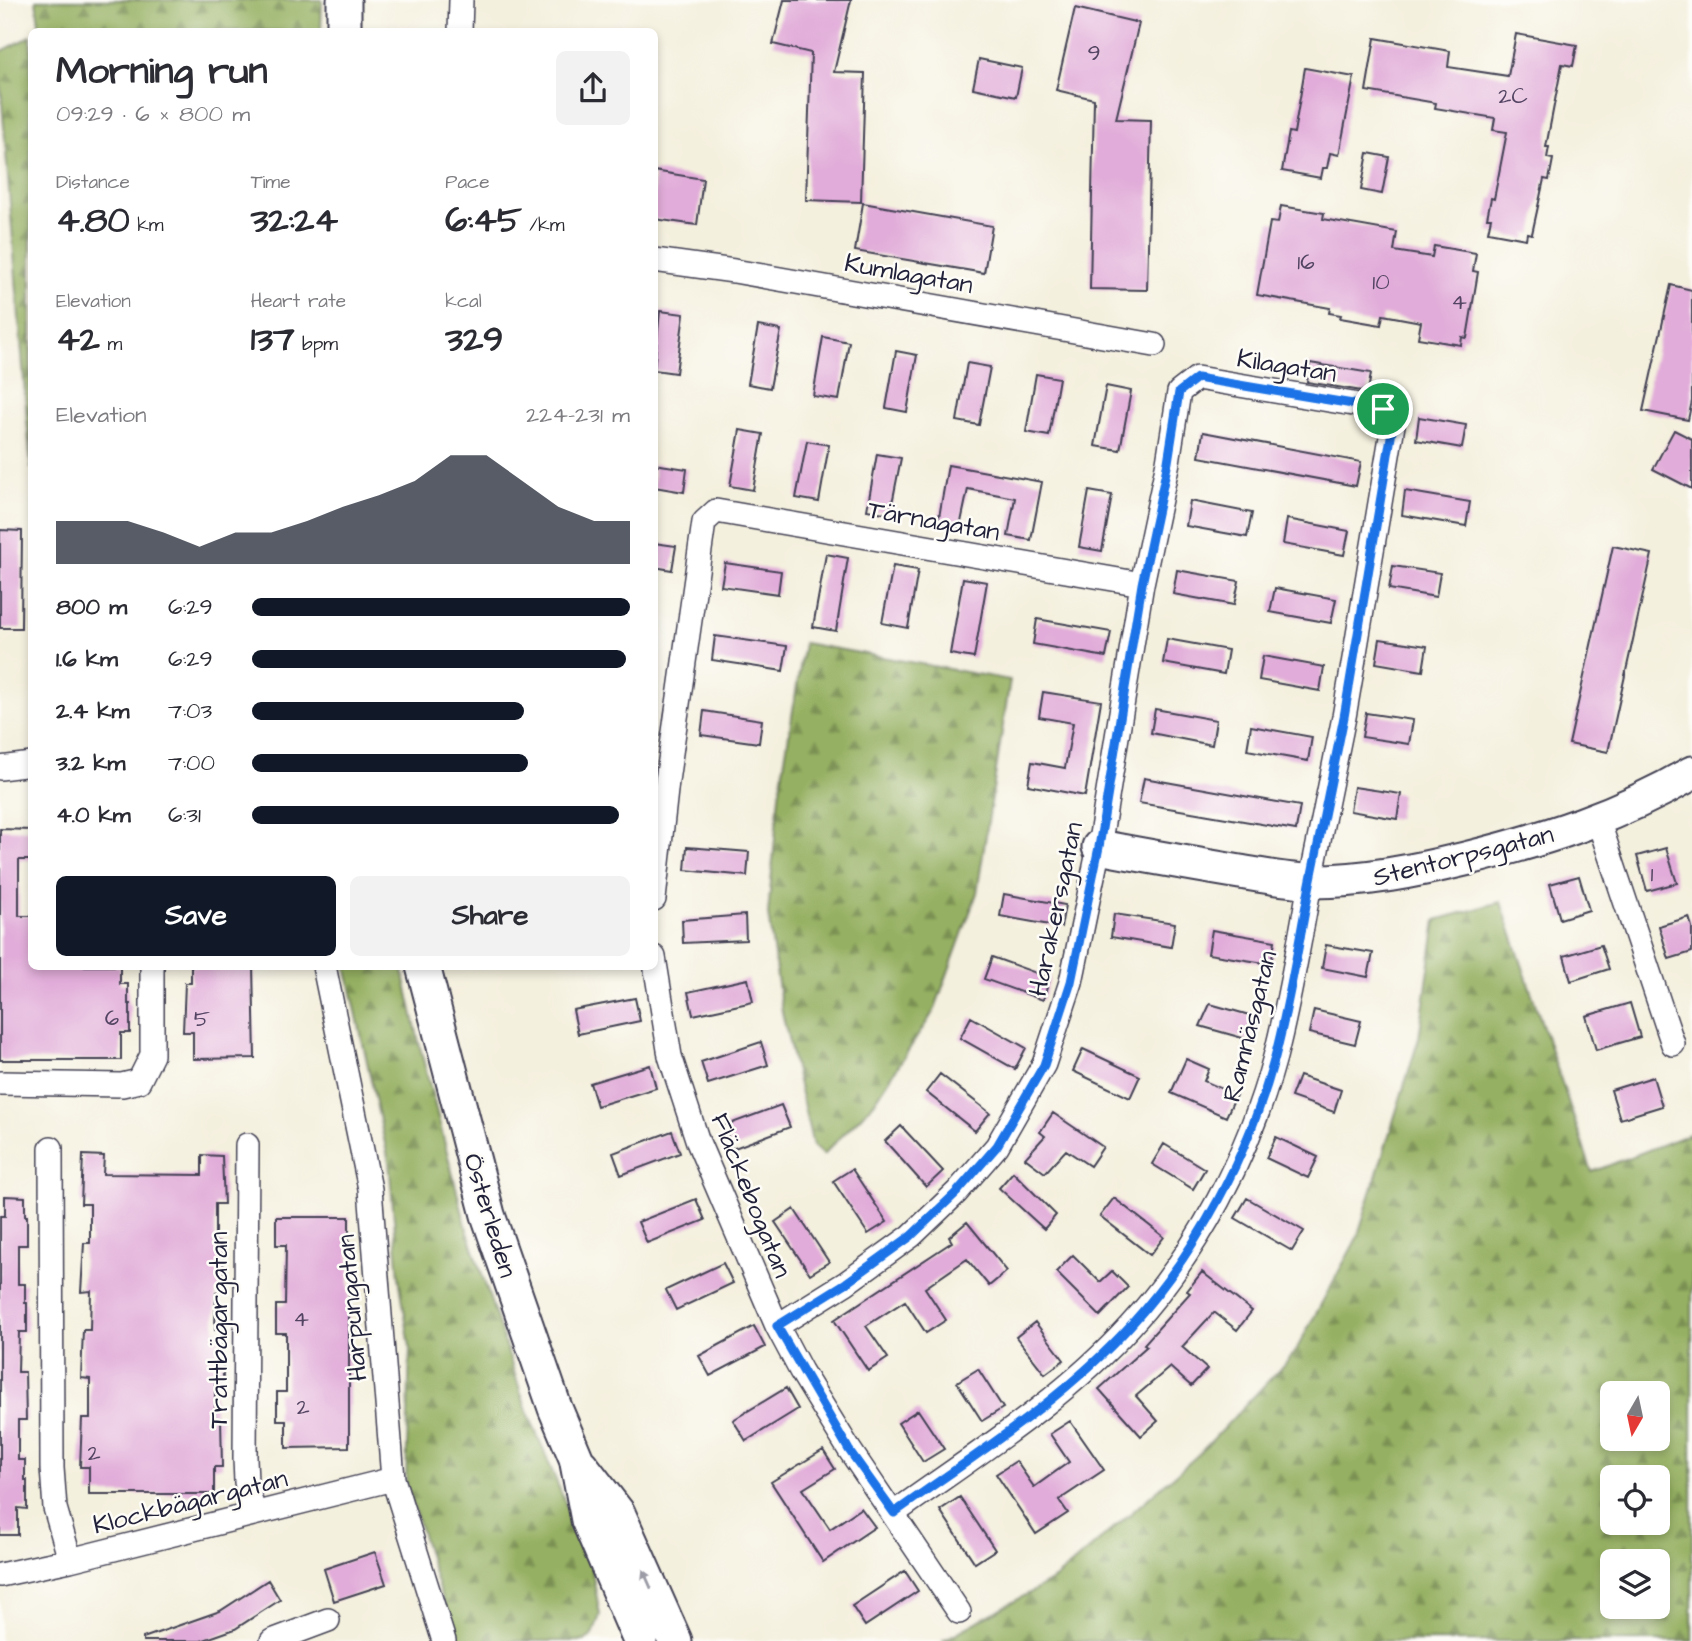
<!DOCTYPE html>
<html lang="en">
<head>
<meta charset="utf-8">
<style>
  :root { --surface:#fff; --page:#f2f2f3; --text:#2b2b33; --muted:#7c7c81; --accent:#111827 }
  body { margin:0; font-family:"Architects Daughter",sans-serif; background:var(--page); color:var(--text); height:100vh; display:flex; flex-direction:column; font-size:26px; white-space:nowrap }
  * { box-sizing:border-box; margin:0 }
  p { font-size:23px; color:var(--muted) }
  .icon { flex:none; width:38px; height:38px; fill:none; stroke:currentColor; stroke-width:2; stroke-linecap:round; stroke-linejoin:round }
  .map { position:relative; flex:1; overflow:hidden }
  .details { position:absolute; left:28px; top:28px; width:630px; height:942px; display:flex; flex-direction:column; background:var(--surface); border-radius:10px; box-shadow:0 4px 10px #0003 }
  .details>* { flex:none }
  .needle { width:46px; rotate:189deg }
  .tools { position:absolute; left:1600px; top:1381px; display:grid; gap:14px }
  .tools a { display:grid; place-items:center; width:70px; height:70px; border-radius:10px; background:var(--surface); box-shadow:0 4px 10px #0003; font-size:35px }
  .pin { position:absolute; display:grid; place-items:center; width:60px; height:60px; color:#fff; margin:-30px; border:4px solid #fff; border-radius:50%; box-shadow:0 2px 7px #0007 }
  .round { display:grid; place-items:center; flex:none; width:74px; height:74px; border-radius:10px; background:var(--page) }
  .overview { display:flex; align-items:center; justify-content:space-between; height:119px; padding:0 28px }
  h1 { font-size:38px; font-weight:700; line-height:52px }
  .stats { display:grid; grid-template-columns:repeat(3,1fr); gap:10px; height:119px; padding:7px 28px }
  .stats div { display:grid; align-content:center }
  .stats b { font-size:35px; font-weight:700 }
  .stats small { font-size:19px; font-weight:400 }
  .stats p { font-size:19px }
  .chart { height:196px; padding:14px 28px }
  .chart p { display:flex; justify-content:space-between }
  .chart svg { width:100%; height:126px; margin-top:7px; fill:var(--accent); opacity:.7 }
  .button { display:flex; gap:14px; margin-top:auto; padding:14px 28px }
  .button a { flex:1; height:80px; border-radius:10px; background:var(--accent); color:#fff; font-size:28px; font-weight:700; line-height:80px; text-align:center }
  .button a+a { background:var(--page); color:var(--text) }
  ul { padding:0 28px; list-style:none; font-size:23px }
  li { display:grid; grid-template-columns:112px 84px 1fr; align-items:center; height:52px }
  li i { height:18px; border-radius:9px; background:var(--accent) }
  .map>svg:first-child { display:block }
  .forest { fill:url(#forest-firs); stroke:#5c694e; stroke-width:2; fill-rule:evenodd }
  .building { fill:#e1acd9 }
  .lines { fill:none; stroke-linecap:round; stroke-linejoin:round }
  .street-casing { stroke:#424153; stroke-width:26 }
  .secondary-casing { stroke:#424153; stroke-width:37 }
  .street { stroke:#fff; stroke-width:23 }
  .secondary { stroke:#fff; stroke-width:33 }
  .oneway { fill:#9c9ca7 }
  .route-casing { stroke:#fff; stroke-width:14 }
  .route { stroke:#1a73e8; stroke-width:9 }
  .labels { text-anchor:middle; stroke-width:5; stroke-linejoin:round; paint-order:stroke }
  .number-label { font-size:23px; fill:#524462 }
  .street-label { font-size:26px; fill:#22223b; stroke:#fdfcf7 }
</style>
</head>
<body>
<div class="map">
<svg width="1692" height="1641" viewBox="0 0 1692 1641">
  <defs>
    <pattern id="forest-firs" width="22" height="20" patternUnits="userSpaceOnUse" patternTransform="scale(1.75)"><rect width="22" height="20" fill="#95b062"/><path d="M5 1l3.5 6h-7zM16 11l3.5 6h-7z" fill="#798f52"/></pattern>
  </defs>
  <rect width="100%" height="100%" fill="#fdfcf7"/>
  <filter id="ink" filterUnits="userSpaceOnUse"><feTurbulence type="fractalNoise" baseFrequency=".0143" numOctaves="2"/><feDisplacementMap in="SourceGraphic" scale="14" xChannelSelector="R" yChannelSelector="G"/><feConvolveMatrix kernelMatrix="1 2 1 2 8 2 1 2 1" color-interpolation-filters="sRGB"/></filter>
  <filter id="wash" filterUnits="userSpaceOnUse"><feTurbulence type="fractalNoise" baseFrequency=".00686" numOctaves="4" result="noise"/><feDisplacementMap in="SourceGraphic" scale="28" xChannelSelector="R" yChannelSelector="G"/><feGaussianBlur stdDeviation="1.57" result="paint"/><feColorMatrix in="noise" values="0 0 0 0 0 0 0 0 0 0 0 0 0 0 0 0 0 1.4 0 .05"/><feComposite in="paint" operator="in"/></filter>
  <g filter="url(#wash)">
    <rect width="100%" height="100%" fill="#f4f0de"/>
    <path class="forest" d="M36,0H322L321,31H40Z
      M31,36V469L0,77V52Z
      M804,643L1010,680L977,893L934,1011L874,1103L823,1155L813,1146L782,1012L768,914L779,795Z
      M1501,902L1592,1172L1692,1133V1641H942L1055,1579L1199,1454L1294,1354L1357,1238L1419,1038L1436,920ZM1612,1393H1657V1438H1612ZM1657,1477V1522H1612V1477ZM1657,1561V1606H1612V1561Z
      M346,966H402L420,1047L466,1226L526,1408L591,1565L600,1615L593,1635L584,1641H459L439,1590L406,1482L410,1347L399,1277L389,1162Z"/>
    <g id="blocks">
      <path class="building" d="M784,0H851L834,72L865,73L861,202L806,200L811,53L773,44Z
        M1075,8L1139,23L1116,119L1151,120L1147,290L1090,289L1094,99L1056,90Z
        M1516,34L1577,45L1573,66L1562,64L1546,147H1549L1547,158L1553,159L1549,180L1544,179L1532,234L1527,233L1526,239L1488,232L1491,218H1487L1491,198L1494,199L1507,132L1493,130L1495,118L1435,108L1436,103L1366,91L1375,38L1450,51L1448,67L1508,76Z
        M979,59L1022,68L1016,97L973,88Z
        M1305,68L1354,77L1339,155L1330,153L1327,168H1323L1321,178L1282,171L1289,132L1294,133Z
        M1368,153L1389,157L1382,194L1361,190Z
        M654,171L703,179L697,225L654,219Z
        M863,203L992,226L984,273L855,251Z
        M1281,206L1324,213L1323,219L1397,232L1394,251L1432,257L1434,246L1476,253L1473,271L1478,272L1467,338L1462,337L1461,345L1418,338L1421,322L1383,315L1381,325L1340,318L1341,315L1329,313L1330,308L1257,295L1270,222L1278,223Z
        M1671,285L1692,290V401L1688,420L1643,411Z
        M660,311L684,314L676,373L654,370Z
        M758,326L781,330L770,388L748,384Z
        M823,337L849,342L839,400L813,396Z
        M896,351L917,355L907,412L886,408Z
        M967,363L990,367L979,425L957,421Z
        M1310,363L1371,373L1368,392L1307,382Z
        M1036,374L1059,378L1049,436L1026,432Z
        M1106,386L1131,391L1120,450L1095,446Z
        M1419,417L1466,425L1462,448L1416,440Z
        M740,430L763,434L753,490L730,486Z
        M1674,430L1692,439V489L1653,469Z
        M1203,432L1361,462L1356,486L1199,457Z
        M807,441L829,445L819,502L796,498Z
        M877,454L901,458L890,514L867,510Z
        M654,464L687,469L684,492L654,487Z
        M948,465L1042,482L1031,540L1008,536L1015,498L968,489L960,527L938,523Z
        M1089,491L1112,495L1102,551L1079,547Z
        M1405,491L1470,502L1466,526L1402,515Z
        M1190,501L1252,513L1247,537L1186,526Z
        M1287,519L1349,531L1344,555L1283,544Z
        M0,530L22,531L21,628H0Z
        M654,543L676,546L672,570L654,567Z
        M1613,546L1652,554L1608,752L1569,744Z
        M826,554L848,558L836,631L813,627Z
        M725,563L781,571L778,594L721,586Z
        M893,566L918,570L908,628L882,623Z
        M1393,566L1440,573L1436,597L1389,589Z
        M1177,570L1239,581L1234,605L1173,594Z
        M963,578L987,582L974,658L950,654Z
        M1275,588L1336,599L1331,623L1270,612Z
        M1037,619L1111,632L1106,657L1033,644Z
        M715,636L787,646L783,671L712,660Z
        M1167,639L1228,650L1224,674L1163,663Z
        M1380,639L1427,646L1423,671L1376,663Z
        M1263,656L1324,667L1320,691L1259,680Z
        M1043,692L1101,701L1085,796L1028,785L1032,762L1065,768L1073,723L1039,717Z
        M1155,709L1216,720L1212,745L1151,733Z
        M704,711L762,720L759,743L701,735Z
        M1366,713L1413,720L1409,744L1362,737Z
        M1251,726L1312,737L1308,761L1247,750Z
        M1144,778L1300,806L1296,830L1139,803Z
        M1354,787L1401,794L1397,819L1350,811Z
        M0,829L32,830V860H19V916H32V966H120V984H128V1004H130V1033H121V1060H0Z
        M687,847L749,852L747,876L685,870Z
        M1666,848L1677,883L1647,891L1637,856Z
        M1579,876L1589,910L1560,919L1550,884Z
        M1004,894L1065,905L1061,927L1000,916Z
        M1114,914L1175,923L1171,947L1111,937Z
        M745,915L746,940L683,943L682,920Z
        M1689,917L1692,927V952L1669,959L1659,926Z
        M1212,930L1275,941L1271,964L1208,954Z
        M1326,945L1373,953L1368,977L1322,968Z
        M1601,945L1609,969L1571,981L1564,956Z
        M992,957L1050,978L1043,1000L984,979Z
        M191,966H253L255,1058L193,1059V1032H183L185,983H191Z
        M748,979L753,1002L693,1015L688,992Z
        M635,998L640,1021L578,1034L573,1010Z
        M1630,1003L1640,1037L1596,1050L1586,1016Z
        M1210,1004L1260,1018L1253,1041L1200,1026Z
        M1314,1010L1361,1021L1355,1044L1309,1033Z
        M971,1017L1026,1048L1015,1069L960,1038Z
        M761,1042L768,1065L708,1084L701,1062Z
        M1083,1049L1140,1076L1130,1098L1073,1071Z
        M1186,1059L1209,1069L1204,1081L1236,1095L1226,1117L1171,1093Z
        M650,1065L656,1088L597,1106L590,1083Z
        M940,1074L990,1113L975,1131L926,1092Z
        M1299,1076L1341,1090L1334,1112L1291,1097Z
        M1653,1077L1662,1106L1620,1119L1611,1090Z
        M781,1105L790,1127L732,1149L724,1126Z
        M1053,1113L1103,1147L1090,1166L1066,1150L1045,1173L1025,1158L1045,1136L1040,1132Z
        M901,1126L943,1171L926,1187L885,1141Z
        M672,1131L680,1153L621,1175L613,1153Z
        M1276,1137L1318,1157L1308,1178L1266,1158Z
        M1164,1144L1205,1169L1193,1189L1152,1164Z
        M83,1155L104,1156L103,1174L202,1175V1155L222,1156L224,1204H215V1243H223L224,1291L216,1292L215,1330H222L223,1379L215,1378V1418H221L222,1467H214V1494H89V1467H80L82,1418H90V1379L81,1378L83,1330H90L91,1291L81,1292L84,1243H90V1204H81Z
        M852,1169L887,1222L868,1234L833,1181Z
        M1013,1172L1056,1215L1044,1229L999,1188Z
        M5,1196L25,1197V1216H27V1245H18V1284H25V1303H27V1332H19L18,1372H25L26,1420H18V1460H25V1480H27V1509L18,1508V1535H0V1216H5Z
        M1114,1198L1164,1237L1150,1255L1100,1216Z
        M1247,1198L1304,1231L1292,1251L1235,1218Z
        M696,1199L705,1220L647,1243L638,1222Z
        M794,1209L829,1262L810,1274L775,1222Z
        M276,1217H349V1447L286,1448V1420H277V1392H286V1333H276V1305H285L286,1245H276Z
        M967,1222L1007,1271L989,1286L967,1259L925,1288L946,1320L926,1333L905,1301L866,1326L888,1358L868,1371L834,1320L952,1242L949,1237Z
        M1073,1255L1100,1282L1112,1271L1128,1287L1100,1316L1056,1272Z
        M723,1263L733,1283L676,1310L666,1290Z
        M1202,1272L1252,1311L1237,1330L1214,1312L1182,1347L1207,1369L1191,1386L1170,1367L1136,1396L1158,1421L1141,1436L1099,1389L1147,1346L1144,1344L1190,1293L1187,1291Z
        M1035,1322L1064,1360L1045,1374L1016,1337Z
        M754,1326L765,1347L710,1376L699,1356Z
        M978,1369L1003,1408L982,1421L957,1382Z
        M786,1388L798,1409L746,1441L733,1420Z
        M918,1410L944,1449L923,1462L898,1423Z
        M1070,1421L1104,1470L1059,1500L1068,1513L1036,1534L996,1474L1016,1461L1034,1487L1069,1462L1050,1434Z
        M823,1450L835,1469L803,1489L830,1529L861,1508L875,1527L823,1562L771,1482Z
        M960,1497L995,1550L975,1563L940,1510Z
        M375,1552L386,1584L334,1601L324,1569Z
        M905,1571L918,1591L865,1626L852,1606Z
        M268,1580L280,1600L235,1629L201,1641H143V1638L220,1611Z"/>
    </g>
  </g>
  <g filter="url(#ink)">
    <use href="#blocks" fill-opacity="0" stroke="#424153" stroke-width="2"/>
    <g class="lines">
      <defs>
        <path id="street" d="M460,32L461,0
          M654,260L734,271L1154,345
          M0,768L32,764
          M1598,820L1673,1044
          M654,899L667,781L704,522L716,511L1142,584
          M654,957L670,1056L698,1142L777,1326L801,1371L849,1449L959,1612
          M324,966L370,1189L393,1479L444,1641
          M0,1083L122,1085L139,1081L152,1055V966
          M247,1145L245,1458L246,1482L254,1514
          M51,1148L52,1468L55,1508L70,1560
          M777,1326L846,1283L911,1236L957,1192L997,1146L1044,1064L1071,982L1099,847L1142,584L1168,462L1179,392L1197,378L1383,409L1393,425C1376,523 1361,620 1344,717C1333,773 1321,828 1310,884C1299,942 1290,1000 1275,1057C1249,1154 1198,1252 1130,1326C1063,1400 975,1455 894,1513
          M0,1575L70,1560L393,1479
          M272,1641L328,1620"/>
        <path id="secondary" d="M344,32V0
          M1099,847C1146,856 1193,864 1240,872C1264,876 1289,881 1313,881C1365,881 1415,871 1465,859C1546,839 1620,815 1692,773
          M423,966L488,1215L555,1408L576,1458L588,1520L640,1641
          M581,1465L618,1513L675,1641"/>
      </defs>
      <use href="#street" class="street-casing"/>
      <use href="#secondary" class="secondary-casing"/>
      <use href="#street" class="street"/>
      <use href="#secondary" class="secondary"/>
    </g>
    <defs><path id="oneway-solid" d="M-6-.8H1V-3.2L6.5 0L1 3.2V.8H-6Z" transform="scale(1.75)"/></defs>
    <use class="oneway" href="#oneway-solid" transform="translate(647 1579) rotate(-114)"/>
  </g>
  <g class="lines" filter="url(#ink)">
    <defs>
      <path id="route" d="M1197,378L1383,409L1393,425C1376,522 1361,620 1344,717C1333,773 1321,828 1310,884C1299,941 1290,1000 1275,1057C1249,1154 1198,1251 1130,1326C1063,1400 975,1455 894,1513L849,1450L777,1326L846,1283L911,1236L957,1192L997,1146L1044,1065L1071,982L1099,847L1142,584L1168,462L1179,392Z"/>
    </defs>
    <use href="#route" class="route-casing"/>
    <use href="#route" class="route"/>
  </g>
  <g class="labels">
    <g class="number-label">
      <text x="1094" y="60">9</text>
      <text x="1513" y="103">2C</text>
      <text x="1306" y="269">16</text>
      <text x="1381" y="289">10</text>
      <text x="1459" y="309">4</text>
      <text x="1652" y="881">1</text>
      <text x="112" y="1025">6</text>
      <text x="202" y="1026">5</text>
      <text x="301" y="1326">4</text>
      <text x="303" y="1414">2</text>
      <text x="94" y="1460">2</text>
    </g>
    <g class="street-label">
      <text transform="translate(909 273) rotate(10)" y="9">Kumlagatan</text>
      <text transform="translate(1287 365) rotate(9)" y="9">Kilagatan</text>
      <text transform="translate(934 520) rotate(10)" y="9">Tärnagatan</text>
      <text transform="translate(1463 855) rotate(-14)" y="9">Stentorpsgatan</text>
      <text transform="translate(1055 909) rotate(-78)" y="9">Harakersgatan</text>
      <text transform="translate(1249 1026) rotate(-76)" y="9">Ramnäsgatan</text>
      <text transform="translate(752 1195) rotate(68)" y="9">Fläckebogatan</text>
      <text transform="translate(491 1215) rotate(73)" y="9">Österleden</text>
      <text transform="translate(351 1308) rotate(-95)" y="9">Harpungatan</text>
      <text transform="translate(218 1330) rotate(-90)" y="9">Trattbägargatan</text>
      <text transform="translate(190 1501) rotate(-14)" y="9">Klockbägargatan</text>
    </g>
  </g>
</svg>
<div class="tools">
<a><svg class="needle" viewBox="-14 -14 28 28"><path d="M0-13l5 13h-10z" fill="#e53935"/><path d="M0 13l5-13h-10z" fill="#7c7c81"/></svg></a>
<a><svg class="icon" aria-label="locate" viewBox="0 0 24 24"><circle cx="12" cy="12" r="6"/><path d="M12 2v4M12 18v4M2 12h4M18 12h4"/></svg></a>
<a><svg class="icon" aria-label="layers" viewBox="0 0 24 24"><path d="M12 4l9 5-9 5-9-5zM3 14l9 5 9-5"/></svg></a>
</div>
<div class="pin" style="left:1383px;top:409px;background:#1e9e55"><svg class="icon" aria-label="arrive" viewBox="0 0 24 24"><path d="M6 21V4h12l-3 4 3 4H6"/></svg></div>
<section class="details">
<div class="overview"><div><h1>Morning run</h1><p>09:29 · 6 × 800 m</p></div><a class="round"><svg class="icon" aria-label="share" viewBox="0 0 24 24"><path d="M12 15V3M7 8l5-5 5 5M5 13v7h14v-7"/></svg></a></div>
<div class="stats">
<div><p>Distance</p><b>4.80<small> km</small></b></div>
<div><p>Time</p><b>32:24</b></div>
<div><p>Pace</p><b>6:45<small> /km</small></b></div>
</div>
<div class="stats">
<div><p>Elevation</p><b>42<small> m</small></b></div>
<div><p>Heart rate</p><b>137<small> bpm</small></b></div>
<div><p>kcal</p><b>329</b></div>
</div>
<div class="chart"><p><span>Elevation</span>224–231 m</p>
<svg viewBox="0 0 160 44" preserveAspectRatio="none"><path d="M0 44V29L10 29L20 29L30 33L40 38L50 33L60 33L70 29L80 24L90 20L100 15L110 6L120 6L130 15L140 24L150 29L160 29V44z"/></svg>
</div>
<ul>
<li><b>800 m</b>6:29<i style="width:100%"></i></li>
<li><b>1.6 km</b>6:29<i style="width:99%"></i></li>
<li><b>2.4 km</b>7:03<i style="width:72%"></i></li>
<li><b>3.2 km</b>7:00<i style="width:73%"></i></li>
<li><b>4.0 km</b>6:31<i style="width:97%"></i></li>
</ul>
<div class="button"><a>Save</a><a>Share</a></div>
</section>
</div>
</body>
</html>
